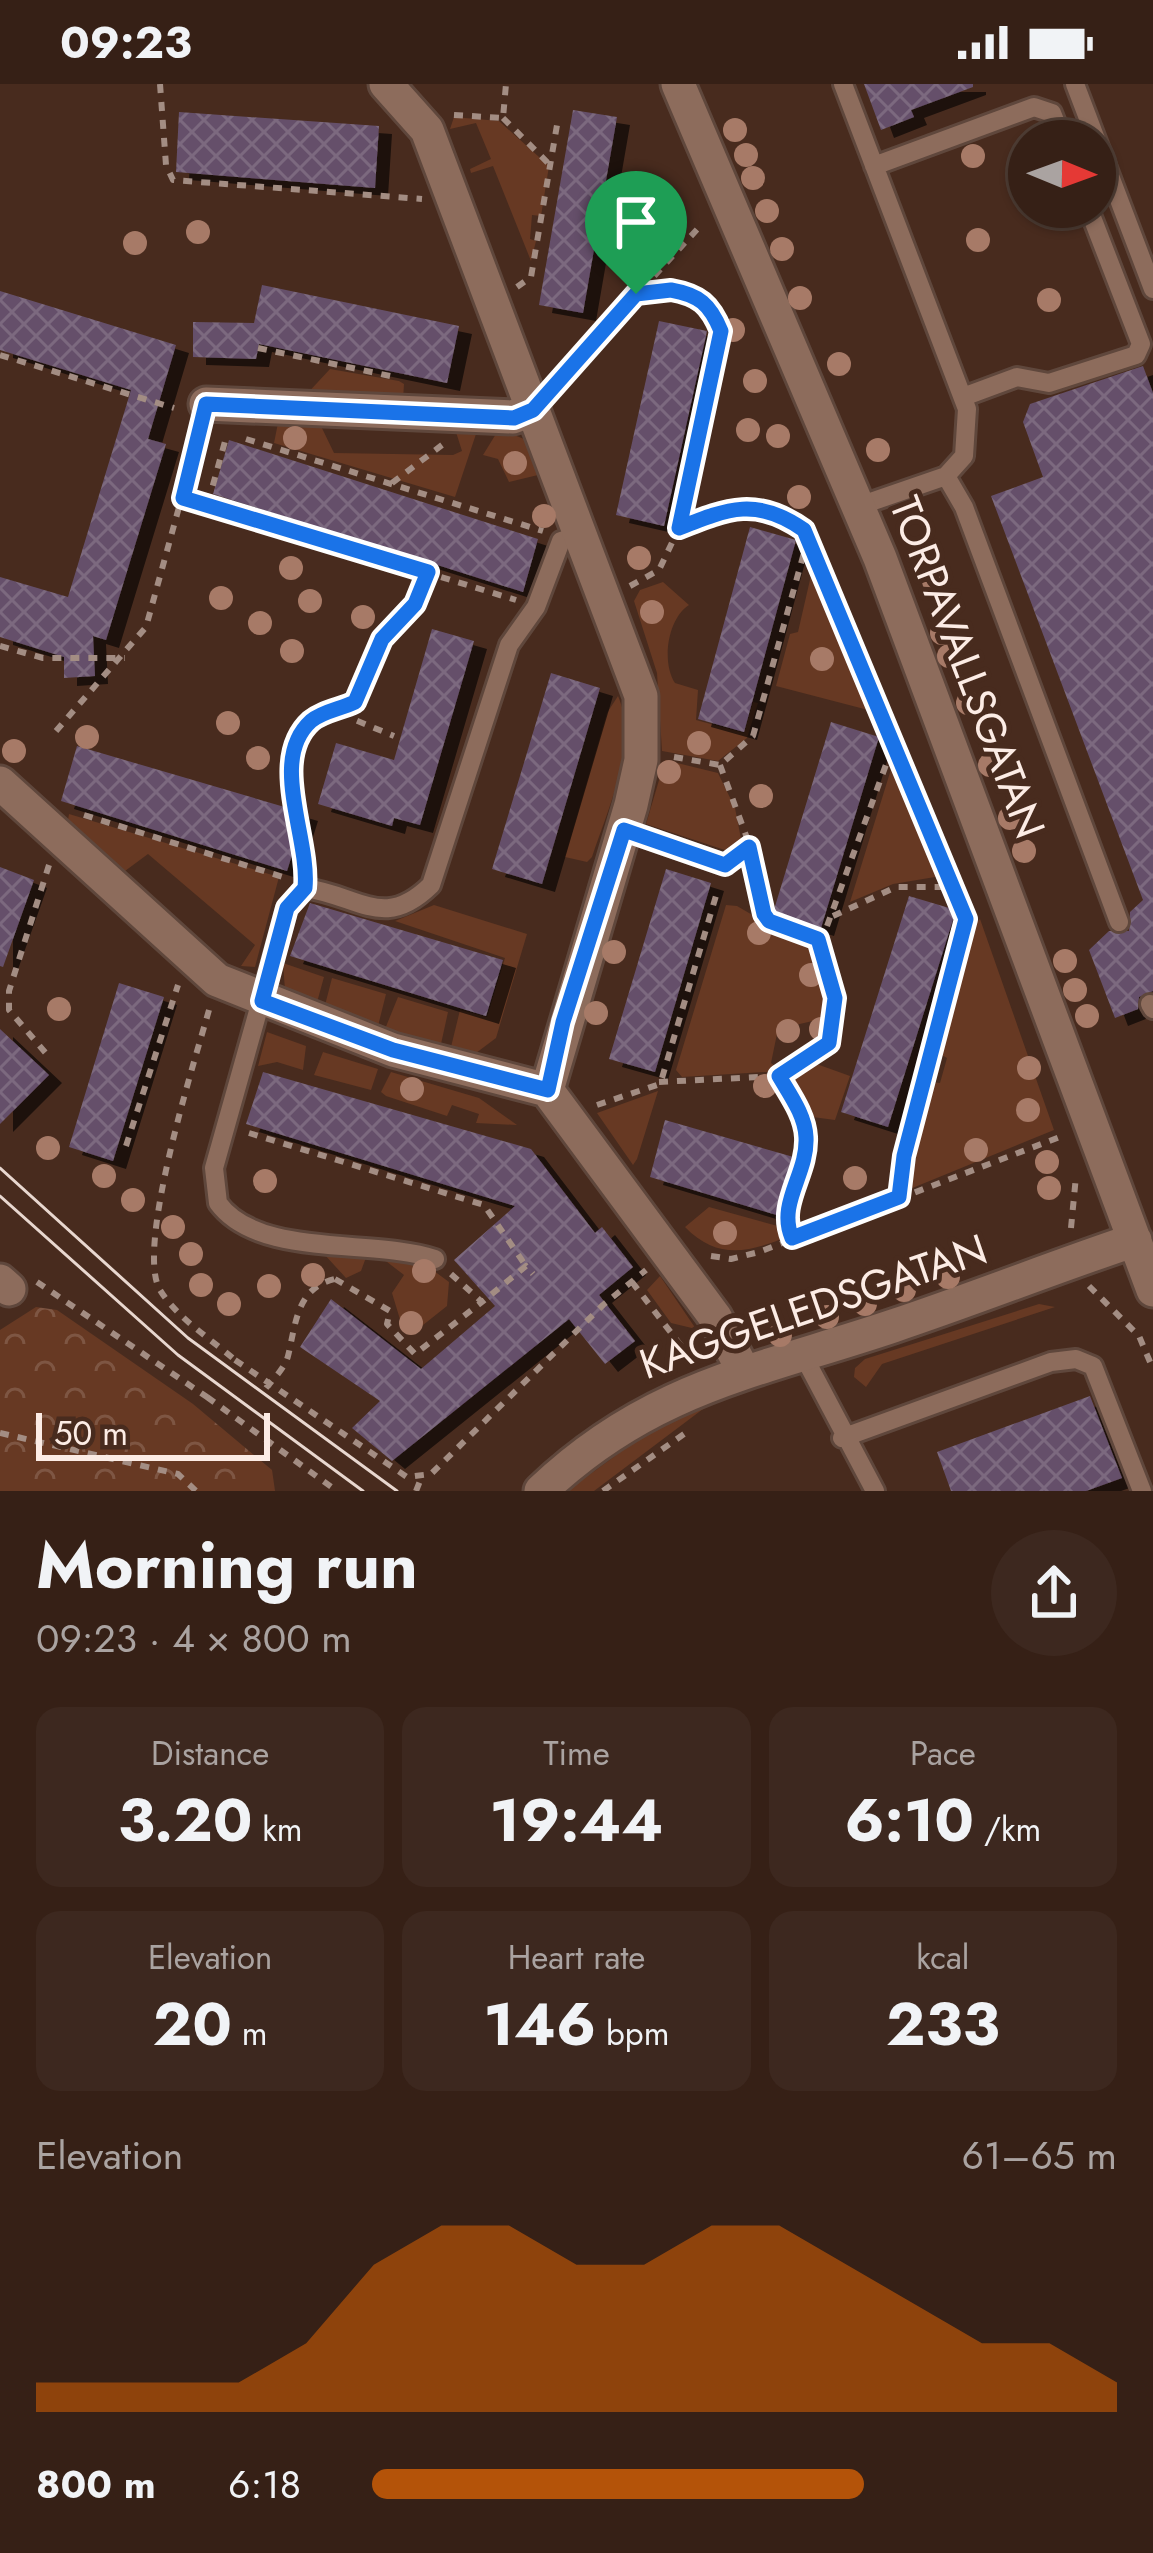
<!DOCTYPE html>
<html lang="en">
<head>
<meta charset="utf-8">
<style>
  :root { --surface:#362016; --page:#3d281f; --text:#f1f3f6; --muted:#aaa3a1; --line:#503e35; --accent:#b45309 }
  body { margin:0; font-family:Jost,sans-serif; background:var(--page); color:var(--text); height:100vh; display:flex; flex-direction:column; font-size:45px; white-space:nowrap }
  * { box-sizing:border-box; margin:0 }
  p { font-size:39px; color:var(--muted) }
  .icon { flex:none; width:66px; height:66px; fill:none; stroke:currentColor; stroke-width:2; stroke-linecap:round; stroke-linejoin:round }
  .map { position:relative; height:1407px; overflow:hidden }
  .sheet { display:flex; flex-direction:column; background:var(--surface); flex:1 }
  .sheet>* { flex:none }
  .needle { width:78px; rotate:91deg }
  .tools { position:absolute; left:1008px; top:36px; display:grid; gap:24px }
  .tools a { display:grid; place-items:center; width:108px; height:108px; border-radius:50%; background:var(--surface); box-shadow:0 3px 9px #0004,0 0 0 3px var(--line); font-size:60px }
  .scale { position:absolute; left:36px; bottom:30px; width:234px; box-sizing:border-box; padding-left:12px; border:6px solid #fcece5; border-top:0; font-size:33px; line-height:42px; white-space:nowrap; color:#fcece5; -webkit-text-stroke:9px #482b1e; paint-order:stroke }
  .pin { position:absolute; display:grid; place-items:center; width:102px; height:102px; color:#fff; margin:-123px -51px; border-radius:50% 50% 50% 0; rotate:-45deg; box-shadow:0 0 12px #0007 }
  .pin .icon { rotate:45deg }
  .round { display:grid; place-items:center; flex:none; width:126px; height:126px; border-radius:63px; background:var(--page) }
  .overview { display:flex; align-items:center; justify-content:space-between; height:204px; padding:0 36px }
  h1 { font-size:66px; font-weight:700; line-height:90px }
  .metrics { display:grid; grid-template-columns:repeat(3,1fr); gap:18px; height:204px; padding:12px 36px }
  .metrics div { display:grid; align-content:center; border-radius:24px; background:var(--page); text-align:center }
  .metrics b { font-size:60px; font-weight:700 }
  .metrics small { font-size:33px; font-weight:400 }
  .metrics p { font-size:33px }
  .chart { height:336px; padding:24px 36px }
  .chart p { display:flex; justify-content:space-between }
  .chart svg { width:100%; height:216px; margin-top:12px; fill:var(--accent); opacity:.7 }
  ul { padding:0 36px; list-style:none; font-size:39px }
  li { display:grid; grid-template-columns:192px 144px 1fr; align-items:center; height:90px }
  li i { height:30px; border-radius:15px; background:var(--accent) }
  .status { display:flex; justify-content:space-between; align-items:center; height:84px; padding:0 60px; background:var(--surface); direction:ltr }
  .status svg { height:33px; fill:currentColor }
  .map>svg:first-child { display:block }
  .grass { fill:#673923 }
  .forest { fill:url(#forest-crowns) }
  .building { fill:url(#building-cross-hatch); filter:url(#shadow) }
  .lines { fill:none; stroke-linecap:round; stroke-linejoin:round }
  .service-casing { stroke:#5f473c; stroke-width:24 }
  .minor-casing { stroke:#5f473c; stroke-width:39 }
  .path { stroke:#a38d83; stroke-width:6; stroke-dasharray:9 9; stroke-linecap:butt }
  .service { stroke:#8d6c5c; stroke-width:18 }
  .minor { stroke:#8d6c5c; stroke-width:33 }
  .tram { stroke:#e8d7cf; stroke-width:3 }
  .tree { fill:#a77a67 }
  .route-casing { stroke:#fff; stroke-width:24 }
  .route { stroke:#1a73e8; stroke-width:15 }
  .labels { text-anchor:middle; stroke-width:10; stroke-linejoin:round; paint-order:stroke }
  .street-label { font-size:42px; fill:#fcece5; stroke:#482b1e }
</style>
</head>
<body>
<div class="status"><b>09:23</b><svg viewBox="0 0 49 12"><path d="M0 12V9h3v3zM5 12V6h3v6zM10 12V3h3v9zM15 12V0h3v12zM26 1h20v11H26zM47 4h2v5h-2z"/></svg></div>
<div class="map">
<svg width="1153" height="1407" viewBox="0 0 1153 1407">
  <defs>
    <pattern id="forest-crowns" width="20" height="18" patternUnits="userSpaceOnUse" patternTransform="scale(3)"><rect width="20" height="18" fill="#673923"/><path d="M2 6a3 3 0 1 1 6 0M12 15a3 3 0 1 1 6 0" fill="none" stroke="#7e5643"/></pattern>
    <pattern id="building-cross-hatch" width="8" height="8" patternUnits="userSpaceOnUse" patternTransform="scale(3)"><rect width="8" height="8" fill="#65506a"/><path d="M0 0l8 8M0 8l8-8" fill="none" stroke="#7c697f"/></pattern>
    <filter id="shadow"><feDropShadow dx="13" dy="8" stdDeviation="0" flood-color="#0009"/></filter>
  </defs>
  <rect width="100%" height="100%" fill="#482b1e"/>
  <path class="grass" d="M454,33L499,37L549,82L541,132L532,131L530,155L536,157L531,177L493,82L471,89L470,85L491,75L476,39L450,45Z
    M330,285L399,297L404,300L403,316L304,313Z
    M278,339L320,340L334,369L453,371L462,367L455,345L478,344L455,413L274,359Z
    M499,345L524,355L538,391L509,398L498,375L483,371Z
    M812,487L819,498L872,627L776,602L790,550L798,548Z
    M663,498L689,521C668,534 661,578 675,599L698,606L696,636L744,649L753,618L758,619L747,654L718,677L662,667L657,589L634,517L640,506Z
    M618,612C639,659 607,727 592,773L587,778L565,773L607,629Z
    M665,676L718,689L735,724L743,765L734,769L646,740Z
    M892,682L941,792L893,800L850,818Z
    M69,730L279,793L255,883L241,882L255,861L148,770L125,787L68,736Z
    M434,821L527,850L496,954L476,969L451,963L460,926L487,933L505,874L395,837Z
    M726,821L737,822L823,872L833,939L817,936L778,945L771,979L782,987L682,993L676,986Z
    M980,835L1054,1046L910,1105L931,998L940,999L947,974L940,970L969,844Z
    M283,879L324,893L316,922L285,906Z
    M332,894L386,910L378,942L324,925Z
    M398,913L448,928L441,960L385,945Z
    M267,948L306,962L303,986L277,978L258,982Z
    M323,968L378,985L371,1006L314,991Z
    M811,978L850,992L835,1036L805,1032L784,998V993Z
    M391,988L479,1014L517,1041L476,1039L479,1030L452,1021L447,1032L386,1012L381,1008Z
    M658,1007L637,1075L633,1081L597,1029Z
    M709,1123L785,1144L789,1152C750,1168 718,1177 685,1143Z
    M368,1168L361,1187L346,1194L324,1170Z
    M378,1171L422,1178L449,1198L447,1222L413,1249L402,1242L392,1209L404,1191Z
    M660,1192L696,1245L671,1239L647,1206Z
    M1039,1220L1055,1223L882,1280L866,1303L854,1293L855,1284L865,1275Z
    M707,1322L594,1407H567L652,1345Z"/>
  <path class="forest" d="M36,1223L57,1226L193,1320L272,1386L275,1407H0V1246Z"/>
  <path class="building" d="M864,0H973V3L911,26L914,33L881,46Z
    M573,26L617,33L583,229L539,221Z
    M179,28L379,42L375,104L176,88Z
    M262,201L459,242L447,299L259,260L256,275L193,273V238L254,239Z
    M0,207L176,261L148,355L166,360L106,556L93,552L95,592L64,594V573L0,553V493L68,513L131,306L0,266Z
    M659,237L707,247L664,442L616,431Z
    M1143,282L1153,309V907L1139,913L1138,925L1115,934L1089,866L1109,847H1129L1130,828L1143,816L991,412L1043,393L1023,338L1030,320Z
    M229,356L538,455L523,508L213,410Z
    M750,443L796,456L744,648L698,635Z
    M432,545L474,557L420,741L394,734L392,742L318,720L336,659L394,676Z
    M551,589L600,604L542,800L492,785Z
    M831,638L879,653L821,844L773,829Z
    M77,662L305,729L287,787L61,717Z
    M0,783L34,796L3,883L0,882Z
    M666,785L711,799L655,988L609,975Z
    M909,812L956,826L888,1043L841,1028Z
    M310,819L503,876L486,932L290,872Z
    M119,899L164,913L113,1077L69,1063Z
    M0,945L49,991L0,1040Z
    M263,988L531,1065L595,1149L602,1143L633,1183L599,1211L635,1257L605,1280L569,1235L392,1377L352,1344L380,1317L300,1263L331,1215L421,1285L495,1222L454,1176L515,1122L246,1040Z
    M665,1036L797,1074L780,1132L650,1093Z
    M1090,1312L1122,1394L1086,1407H951L937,1368Z"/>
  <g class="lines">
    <defs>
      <path id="service" d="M843,0L967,325L964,372L946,392L859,422
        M1075,0L1153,205
        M874,82L1034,23L1052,29L1063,57
        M963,313L1017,293L1049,299L1136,271L1141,260L1088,123
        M946,392L964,423L1119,838
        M624,746L725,781
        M1150,920L1153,925
        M435,1175C374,1154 259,1175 218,1119L214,1084L287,824L305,804C360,812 384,847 431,801L509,561L536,523L561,457L582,450
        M803,1271L875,1407
        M842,1354L1051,1278L1076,1275L1093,1282L1142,1407"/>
      <path id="minor" d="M386,0L427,46L641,612V676L631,721L547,1006L715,1233L744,1288
        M678,0L880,474L1153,1206
        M206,320L513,333L533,325
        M0,699L217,896L393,966L547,1006
        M0,1197L9,1205
        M541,1407C650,1303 756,1288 893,1242C974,1215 1054,1183 1135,1156"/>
    </defs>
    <use href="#service" class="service-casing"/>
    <use href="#minor" class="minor-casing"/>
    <path class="path" d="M160,0L166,81L173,96L422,115
      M454,31L503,34L506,0
      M503,34L550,81
      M517,203L531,193L557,41
      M258,264L395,293
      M0,271L174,324
      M557,298L702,140
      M246,355L543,447
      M392,399L442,361
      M183,414L516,516
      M208,419L227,350
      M679,444C729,424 756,413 804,446L962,823L963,856L904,1072L899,1113
      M630,502L659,486L679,444L721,247C704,205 677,206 636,210
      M0,562L43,574H125
      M346,623L355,636L394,652
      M56,647L146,543L200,347
      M674,673L720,681L753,652L807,458
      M720,681L747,754L763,830L813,856L823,853L895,656
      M84,731L283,793
      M307,779C302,736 269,671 312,636C323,626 341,625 355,618L382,555L415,519L428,488
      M49,781L9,907V926L50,974
      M833,832L896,803H954
      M209,926C195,976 135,1164 160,1206C177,1234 211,1255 235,1276L232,1280
      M779,992C815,1054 805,1071 784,1136L792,1154
      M659,998L779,992L822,968L836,929L818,855
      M597,1021L657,1001L662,994L718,805
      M249,1049L484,1121L526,1182
      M126,1062L178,901
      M1071,1144L1076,1092
      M711,1172L731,1175L759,1168L1065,1051
      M451,1190L482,1218L526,1182L533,1190
      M335,1195L390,1227L387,1240L415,1270L482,1218
      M37,1198L207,1313L211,1307
      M632,1198L692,1276
      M1089,1202L1139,1252L1153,1285
      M235,1276L407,1393L431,1390L603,1221L646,1186
      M266,1304C274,1294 285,1284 288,1272C296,1240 296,1204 335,1195
      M207,1313L337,1407
      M0,1349L178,1390L196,1407
      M416,1407L422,1392
      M603,1407L684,1350"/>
    <use href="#service" class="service"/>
    <use href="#minor" class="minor"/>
    <path class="tram" d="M0,1084L188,1254L397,1407
      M0,1112L178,1271L363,1407"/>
  </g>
  <g class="tree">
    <circle cx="735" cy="46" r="12"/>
    <circle cx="746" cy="71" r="12"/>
    <circle cx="973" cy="72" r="12"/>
    <circle cx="753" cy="94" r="12"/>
    <circle cx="654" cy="118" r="12"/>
    <circle cx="767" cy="127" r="12"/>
    <circle cx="198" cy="148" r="12"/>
    <circle cx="978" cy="156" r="12"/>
    <circle cx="135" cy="159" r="12"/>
    <circle cx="782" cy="165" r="12"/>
    <circle cx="800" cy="214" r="12"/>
    <circle cx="1049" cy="216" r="12"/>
    <circle cx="733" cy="246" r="12"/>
    <circle cx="839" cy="280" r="12"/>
    <circle cx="755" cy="297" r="12"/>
    <circle cx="748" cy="346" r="12"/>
    <circle cx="778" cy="352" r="12"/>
    <circle cx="295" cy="354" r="12"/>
    <circle cx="878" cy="366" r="12"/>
    <circle cx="515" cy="379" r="12"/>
    <circle cx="799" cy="413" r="12"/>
    <circle cx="544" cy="432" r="12"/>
    <circle cx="639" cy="474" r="12"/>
    <circle cx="291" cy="484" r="12"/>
    <circle cx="934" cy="497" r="12"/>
    <circle cx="221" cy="514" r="12"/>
    <circle cx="310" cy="517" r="12"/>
    <circle cx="652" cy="528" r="12"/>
    <circle cx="363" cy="533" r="12"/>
    <circle cx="260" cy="539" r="12"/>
    <circle cx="942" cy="549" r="12"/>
    <circle cx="292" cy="567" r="12"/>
    <circle cx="949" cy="572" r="12"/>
    <circle cx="822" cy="575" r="12"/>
    <circle cx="968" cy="619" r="12"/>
    <circle cx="228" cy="639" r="12"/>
    <circle cx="87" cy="653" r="12"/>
    <circle cx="699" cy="659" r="12"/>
    <circle cx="14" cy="667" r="12"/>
    <circle cx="258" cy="674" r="12"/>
    <circle cx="990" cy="681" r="12"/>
    <circle cx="669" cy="688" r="12"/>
    <circle cx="761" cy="712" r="12"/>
    <circle cx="1010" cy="734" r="12"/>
    <circle cx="1024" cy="767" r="12"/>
    <circle cx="759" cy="849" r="12"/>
    <circle cx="614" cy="868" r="12"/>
    <circle cx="1065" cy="877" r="12"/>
    <circle cx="811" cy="891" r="12"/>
    <circle cx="1075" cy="906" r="12"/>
    <circle cx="59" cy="925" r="12"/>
    <circle cx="596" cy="929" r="12"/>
    <circle cx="1087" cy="932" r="12"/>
    <circle cx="821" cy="945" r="12"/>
    <circle cx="788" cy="947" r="12"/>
    <circle cx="1029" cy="984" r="12"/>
    <circle cx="765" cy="1002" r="12"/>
    <circle cx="412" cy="1005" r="12"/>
    <circle cx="1028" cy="1026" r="12"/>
    <circle cx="48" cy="1064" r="12"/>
    <circle cx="976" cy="1066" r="12"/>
    <circle cx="1047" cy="1078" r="12"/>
    <circle cx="104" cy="1092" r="12"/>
    <circle cx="855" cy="1094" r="12"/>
    <circle cx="265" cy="1097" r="12"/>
    <circle cx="1049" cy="1104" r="12"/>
    <circle cx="133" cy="1116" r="12"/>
    <circle cx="173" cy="1143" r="12"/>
    <circle cx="725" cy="1149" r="12"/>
    <circle cx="191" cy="1170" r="12"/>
    <circle cx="424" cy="1187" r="12"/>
    <circle cx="313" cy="1191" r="12"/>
    <circle cx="948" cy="1193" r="12"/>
    <circle cx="201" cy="1201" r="12"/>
    <circle cx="269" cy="1202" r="12"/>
    <circle cx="904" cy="1206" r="12"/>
    <circle cx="229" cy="1220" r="12"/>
    <circle cx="865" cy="1220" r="12"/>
    <circle cx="827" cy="1233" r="12"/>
    <circle cx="411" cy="1239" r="12"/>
    <circle cx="780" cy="1251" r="12"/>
  </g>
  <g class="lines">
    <defs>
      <path id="route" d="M671,206C699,211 710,220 721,247L679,444C729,424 757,413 804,446L966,835L904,1072L899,1113L792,1154C777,1119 808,1090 806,1053C805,1031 790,1011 779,992L829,959L835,914L818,855L769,837L764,830L749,763L725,781L624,746L563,938L548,1006L393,966L262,917L287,824L305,804C310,753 268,676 311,637C323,627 341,625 355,618L382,555L415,520L428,488L183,414L206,320L514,334L533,326L636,210Z"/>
    </defs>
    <use href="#route" class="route-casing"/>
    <use href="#route" class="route"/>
  </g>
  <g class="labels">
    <g class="street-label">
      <text transform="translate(968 583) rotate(69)" y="15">TORPAVALLSGATAN</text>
      <text transform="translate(813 1222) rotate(-19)" y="15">KAGGELEDSGATAN</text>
    </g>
  </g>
</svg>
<div class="tools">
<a><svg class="needle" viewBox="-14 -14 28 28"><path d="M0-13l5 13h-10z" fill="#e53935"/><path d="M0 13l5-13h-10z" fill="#aaa3a1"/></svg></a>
</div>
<div class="scale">50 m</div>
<div class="pin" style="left:636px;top:210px;background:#1e9e55"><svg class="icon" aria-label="arrive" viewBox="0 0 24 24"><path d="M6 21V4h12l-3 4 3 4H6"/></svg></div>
</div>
<section class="sheet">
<div class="overview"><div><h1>Morning run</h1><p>09:23 · 4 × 800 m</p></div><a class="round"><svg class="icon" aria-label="share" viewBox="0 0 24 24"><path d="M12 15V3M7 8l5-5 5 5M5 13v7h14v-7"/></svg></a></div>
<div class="metrics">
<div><p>Distance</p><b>3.20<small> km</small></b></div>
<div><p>Time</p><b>19:44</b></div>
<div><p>Pace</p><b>6:10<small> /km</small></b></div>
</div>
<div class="metrics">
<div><p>Elevation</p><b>20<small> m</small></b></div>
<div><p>Heart rate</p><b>146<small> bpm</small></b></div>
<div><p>kcal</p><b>233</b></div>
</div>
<div class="chart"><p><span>Elevation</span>61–65 m</p>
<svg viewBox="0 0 160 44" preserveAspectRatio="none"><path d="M0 44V38L10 38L20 38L30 38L40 30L50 14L60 6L70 6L80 14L90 14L100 6L110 6L120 14L130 22L140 30L150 30L160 38V44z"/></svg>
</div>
<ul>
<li><b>800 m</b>6:18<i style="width:66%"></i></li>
</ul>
</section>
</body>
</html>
